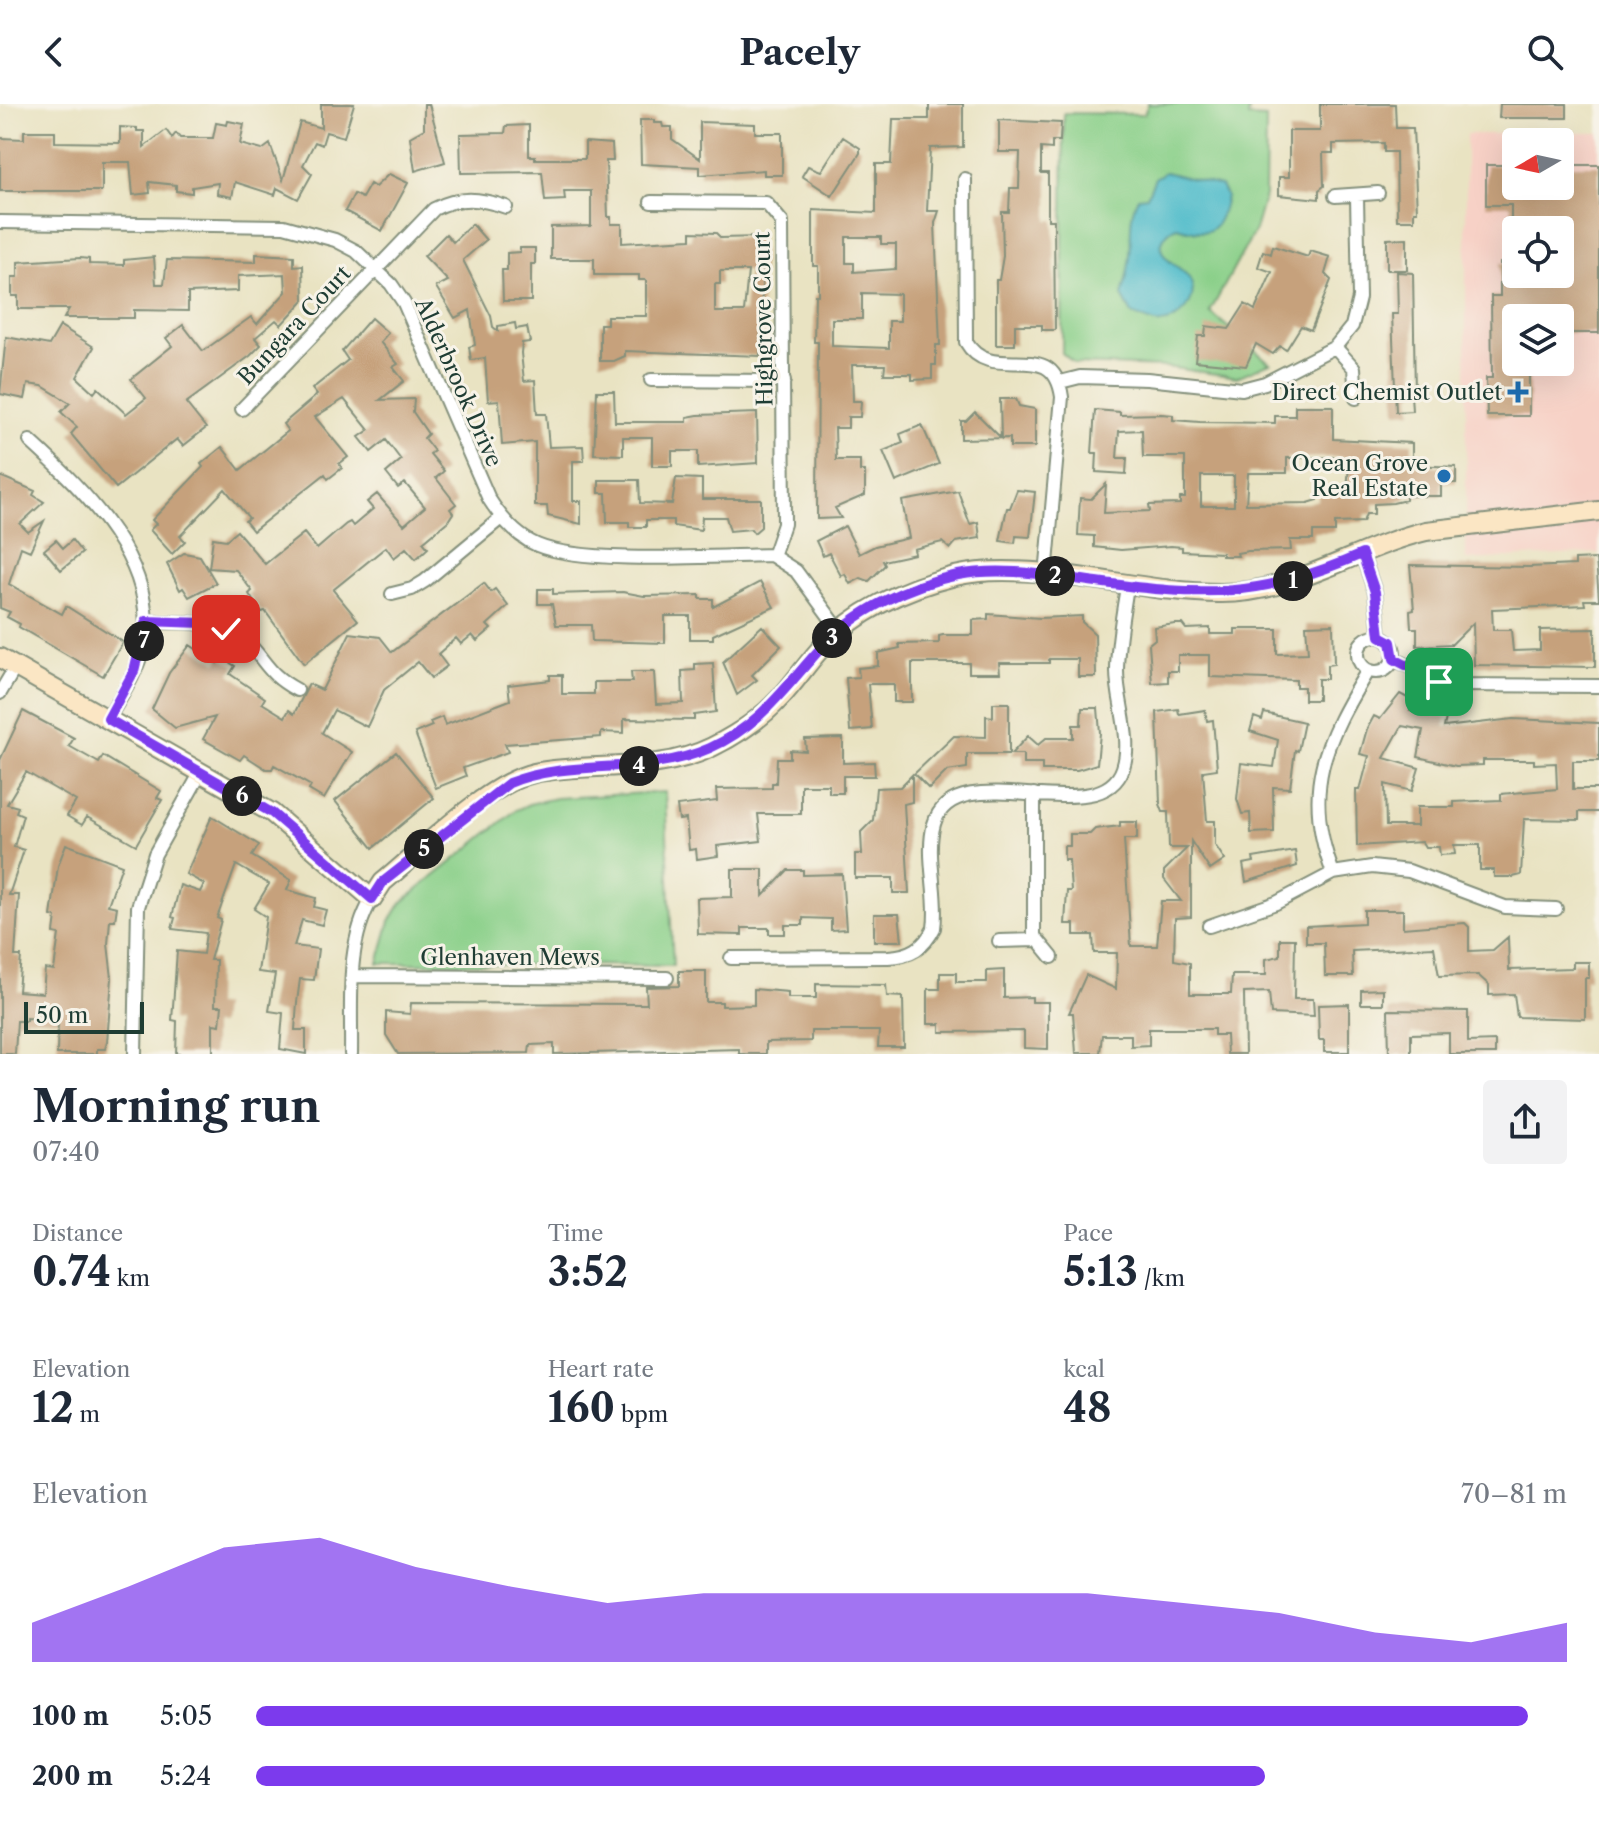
<!DOCTYPE html>
<html lang="en">
<head>
<meta charset="utf-8">
<style>
  :root { --surface:#fff; --page:#f2f2f3; --text:#1f2937; --muted:#747a83; --accent:#7c3aed }
  body { margin:0; font-family:"Libre Caslon Text",serif; background:var(--page); color:var(--text); height:100vh; display:flex; flex-direction:column; font-size:30px; white-space:nowrap }
  * { box-sizing:border-box; margin:0 }
  p { font-size:26px; color:var(--muted) }
  .icon { flex:none; width:44px; height:44px; fill:none; stroke:currentColor; stroke-width:2; stroke-linecap:round; stroke-linejoin:round }
  .map { position:relative; height:950px; overflow:hidden }
  .side { display:flex; flex-direction:column; background:var(--surface); flex:1 }
  .side>* { flex:none }
  .needle { width:52px; rotate:261deg }
  .controls { position:absolute; left:1502px; top:24px; display:grid; gap:16px }
  .controls a { display:grid; place-items:center; width:72px; height:72px; border-radius:8px; background:var(--surface); box-shadow:0 8px 32px #0002; font-size:40px }
  .scale { position:absolute; left:24px; bottom:20px; width:120px; box-sizing:border-box; padding-left:8px; border:4px solid #1f3d34; border-top:0; font-size:22px; line-height:28px; white-space:nowrap; color:#1f3d34; -webkit-text-stroke:6px #f7f3e8; paint-order:stroke }
  .pin { position:absolute; display:grid; place-items:center; width:68px; height:68px; color:#fff; margin:-34px; border-radius:16px; box-shadow:0 4px 12px #0006 }
  .km { position:absolute; width:40px; height:40px; margin:-20px; border-radius:50%; background:#222; color:#fff; font-size:22px; line-height:40px; text-align:center }
  .round { display:grid; place-items:center; flex:none; width:84px; height:84px; border-radius:8px; background:var(--page) }
  .head { display:flex; align-items:center; justify-content:space-between; height:136px; padding:0 32px }
  h1 { font-size:44px; font-weight:700; line-height:60px }
  .metrics { display:grid; grid-template-columns:repeat(3,1fr); gap:12px; height:136px; padding:8px 32px }
  .metrics div { display:grid; align-content:center }
  .metrics b { font-size:40px; font-weight:700 }
  .metrics small { font-size:22px; font-weight:400 }
  .metrics p { font-size:22px }
  .chart { height:224px; padding:16px 32px }
  .chart p { display:flex; justify-content:space-between }
  .chart svg { width:100%; height:144px; margin-top:8px; fill:var(--accent); opacity:.7 }
  ul { padding:0 32px; list-style:none; font-size:26px }
  li { display:grid; grid-template-columns:128px 96px 1fr; align-items:center; height:60px }
  li i { height:20px; border-radius:10px; background:var(--accent) }
  header { display:flex; justify-content:space-between; align-items:center; height:104px; padding:0 32px; background:var(--surface); font-size:36px; font-weight:700 }
  .map>svg:first-child { display:block }
  .built { fill:#f7d1c6; fill-rule:evenodd }
  .green { fill:#8bd08a; stroke:#55865f; stroke-width:2 }
  .water { fill:#4fbcca; stroke:#377c7f; stroke-width:2 }
  .building { fill:#c6a17b; fill-rule:evenodd }
  .lines { fill:none; stroke-linecap:round; stroke-linejoin:round }
  .street-casing { stroke:#84907b; stroke-width:16 }
  .secondary-casing { stroke:#84907b; stroke-width:22 }
  .street { stroke:#fff; stroke-width:12 }
  .secondary { stroke:#fbe6c4; stroke-width:18 }
  .route-casing { stroke:#fff; stroke-width:16 }
  .route { stroke:#7c3aed; stroke-width:10 }
  .poi-dot { fill:#1f6fb2; stroke:#f7f3e8; stroke-width:3 }
  .labels { text-anchor:middle; stroke-width:6; stroke-linejoin:round; paint-order:stroke }
  .street-label { font-size:22px; fill:#1f3d34; stroke:#f7f3e8 }
  .poi-label { font-size:22px; fill:#1f3d34; stroke:#f7f3e8; text-anchor:end }
</style>
</head>
<body>
<header><svg class="icon" aria-label="back" viewBox="0 0 24 24"><path d="M15 5l-7 7 7 7"/></svg>Pacely<svg class="icon" aria-label="search" viewBox="0 0 24 24"><circle cx="10" cy="10" r="6"/><path d="M15 15l6 6"/></svg></header>
<div class="map">
<svg width="1599" height="950" viewBox="0 0 1599 950">
  <rect width="100%" height="100%" fill="#f7f3e8"/>
  <filter id="ink" filterUnits="userSpaceOnUse"><feTurbulence type="fractalNoise" baseFrequency=".0125" numOctaves="2"/><feDisplacementMap in="SourceGraphic" scale="16" xChannelSelector="R" yChannelSelector="G"/><feConvolveMatrix kernelMatrix="1 2 1 2 8 2 1 2 1" color-interpolation-filters="sRGB"/></filter>
  <filter id="wash" filterUnits="userSpaceOnUse"><feTurbulence type="fractalNoise" baseFrequency=".006" numOctaves="4" result="noise"/><feDisplacementMap in="SourceGraphic" scale="32" xChannelSelector="R" yChannelSelector="G"/><feGaussianBlur stdDeviation="1.8" result="paint"/><feColorMatrix in="noise" values="0 0 0 0 0 0 0 0 0 0 0 0 0 0 0 0 0 1.4 0 .05"/><feComposite in="paint" operator="in"/></filter>
  <g filter="url(#wash)">
    <rect width="100%" height="100%" fill="#e9e3c2"/>
    <path class="built" d="M1599,29V449L1466,456V30ZM1516,38H1560V82H1516ZM1516,126H1560V170H1516ZM1516,214H1560V258H1516Z"/>
    <path class="green" d="M1148,0H1250L1248,13L1266,14L1265,91L1255,126L1210,208L1270,259L1237,273L1166,263L1075,260L1062,249L1064,9L1144,10Z
      M665,688L673,862L378,859L390,817L401,799L516,706L529,700L556,694Z"/>
    <path class="water" d="M1165,68L1221,82L1226,92C1219,127 1212,134 1177,123C1168,126 1159,136 1162,147C1165,159 1186,164 1191,178C1199,199 1176,221 1156,219C1147,217 1139,213 1132,210L1122,192C1125,179 1129,166 1130,152C1132,131 1128,113 1138,93L1147,92L1155,74Z"/>
    <g id="blocks">
      <path class="building" d="M321,0H354L344,33L326,28L322,41L315,38L303,61L312,70L298,95L277,84L275,91L235,78L232,93L217,90L218,79L192,83V89L176,87V81L149,78L150,89L133,91L130,58H102V87H0V34L24,35V27H55V38L120,39V23L137,24V27H144V43L166,26L172,34L176,29L180,34H213L216,19L227,21L228,17L244,20L240,40L262,46L270,40L283,76L300,18L321,24Z
        M424,0H429L445,58L415,67L410,33L424,25Z
        M929,0H963V43L930,44L927,107H939L935,119L940,241H936V261H932V275L912,276V270H884L885,261H852L853,297H861L860,313H848V324H835L836,356H860V367H865V391L835,404L841,414L817,415L818,238H814L815,191H818V162H813V106L876,109V60H891L893,15H929ZM846,133H881V140H896V165L854,168V159H846ZM862,189L900,190V217H889V244L832,242V215H862Z
        M1320,0H1395L1396,24H1413L1417,107H1414V116H1397L1396,48H1384V39L1333,40V49H1323L1324,82L1319,86V95L1279,91V73H1289V27H1320Z
        M1500,0H1567V14H1499Z
        M640,16H654V19H662L663,23H672V35L700,55V18L755,20V29H782V71H764V66L700,71V63L641,60Z
        M999,16L1061,19L1060,37H1052V45L1041,44V69H1048V116H1054L1055,226H1042V221H1015V241H996V176H999L1003,152L1002,108H1009L1010,84H1019L1020,48H999Z
        M529,21V52H535V55H585V38L612,40L613,57H606L608,113H611V120H622V139L691,135V128L716,129L721,134L759,133V143L763,147L760,252L625,247V252L614,257H600V220H607V212H646V176H639V171H594V155H551V123L591,122V87H564L565,96L545,97L542,68L461,69L460,30L505,29L506,22ZM720,167H748L744,208H715V180H720Z
        M843,33L860,44V49L832,92L802,72L808,62L821,67Z
        M1486,61H1516V82H1560V61H1599V229H1560V214H1516V258H1529V312H1487L1486,274H1492L1491,192H1500V159H1516V170H1560V126H1511V101H1486Z
        M389,70L408,79L382,127L345,107L354,90L362,94L370,80L375,83Z
        M472,120L486,136L463,156L491,212L493,223L498,227V222L515,219L516,225L527,223L530,238L522,239L521,249L524,277L535,276L537,310H546L549,343L583,342L584,357H573V397H581V420L548,412L547,402H535V338L502,341L499,296L488,297L485,254L471,256L469,243L475,241L470,206L455,214L436,183L448,177L424,152L446,130L453,138Z
        M1407,134V166H1387V135Z
        M1273,142L1308,153L1310,147L1330,153L1325,170L1331,176L1311,226L1301,222L1286,246L1280,242L1273,250L1256,240L1246,262L1195,257L1198,232H1205L1206,222L1229,225L1245,200L1255,206L1272,168L1258,163L1263,147L1271,150Z
        M520,144H535V160H531V197H503L502,166H507V149L520,148Z
        M256,150L294,152V162L303,161L304,196L281,221L276,216L255,234L261,241L250,252L186,299L206,324L183,342L177,335L116,384L71,330L77,323L61,308L70,299L42,282L28,280L25,295L0,290L6,233L49,241L60,222L94,243L77,273L94,289L98,284L126,310L146,294L131,275L172,242L166,234L183,221L203,247L251,213L257,220L286,188L285,170L238,172V187L188,189V207L134,206V214H64L69,205H18V192H12V173H18V158L80,154L89,155V160L124,161V156L154,153L156,180H164L167,156L256,158Z
        M1397,168L1413,169L1415,290H1411L1412,307L1396,308L1392,210H1398Z
        M371,214L388,229L380,238L398,260L393,263L404,277L380,296L414,295L413,308L428,330L424,334L434,347L430,350L444,367L436,374L456,400L450,405L453,409L448,417L423,438L428,444L416,455L406,444L394,454L386,443L333,486L358,516L304,560L265,507L262,508L254,498L249,490L252,487L236,466L209,464L213,434L226,436L237,427L265,460L304,429L317,445L346,420L350,418L353,422L373,405L367,398L377,390L404,421L425,403L405,379L398,384L386,369L401,356L386,336L371,348L359,333L369,326L344,295L315,313L348,353L339,360L342,364L328,375L325,370L253,427L245,417L249,414L225,385L180,432L185,437L172,450L150,426L156,420L152,416L203,363L201,360L222,343L240,366L288,327L283,320L317,291L312,285L348,256L342,247Z
        M597,287H614L615,318H687V313L698,311L757,309L758,359L698,363V347H672V362H652V333H623V351L594,350Z
        M1000,295H1016L1019,302L1035,305V343H1010V334L961,335V317H966L975,308L1001,334Z
        M1295,302H1333V335L1412,339V361L1456,363V379H1441V392H1406V396L1393,399L1374,400V410H1366L1363,418L1335,419V428H1313V436H1290L1291,446L1248,447L1237,449L1238,452H1222V449L1182,447V443L1171,442L1121,446L1094,443V432L1078,431L1080,394L1091,395L1106,380L1104,409L1150,407L1149,401L1180,400V394H1185V353H1143L1142,326L1119,327L1117,354H1127L1126,370L1096,368L1097,349H1092L1095,306L1120,308V311L1161,310L1173,311V316L1200,318L1275,319V312H1295ZM1345,353V360H1349L1347,388H1318V396L1308,399L1246,400L1248,369H1287V354ZM1201,372H1234V402H1201Z
        M922,321L939,360L896,378L883,347L903,339L900,330Z
        M0,372L35,387L33,391L44,398L20,420L28,428L44,417L30,447L21,443L9,480L62,510L66,502L123,538L103,572L19,523L20,520L7,513L10,508L0,504Z
        M676,374L702,375V395H761V423L754,429L751,425L730,427L726,413H702L701,426L673,422V416H646V423H629V418H607L606,389H599V376H639L640,399L672,400Z
        M1017,386L1035,388L1030,433L1016,432L1015,439L1000,437L1007,404H1010Z
        M958,387L970,420L978,418L980,434L956,438L950,445L942,438L914,445L915,450L883,457L885,461L869,477L861,474L850,480L845,470L841,472L829,449L823,452L816,437L845,422L859,450L875,442L909,434L902,397Z
        M56,436L63,444L72,436L82,449L61,466L44,446Z
        M184,449L200,452L216,479L189,493L183,484L180,486L167,460Z
        M1596,455L1599,496H1584L1585,501L1492,505L1493,526H1511L1513,547L1540,546V526L1595,525V563L1474,561L1473,519L1452,540L1417,542V524H1411L1410,507L1414,506L1410,461L1529,463L1575,461V456Z
        M760,478L774,503L713,531V535H690V512H665V539L592,537L591,521H556L552,500H538V485H553V490L623,488L644,492L700,491V495H713V503Z
        M484,479L491,488L495,485L508,502L487,521L491,525L477,537L472,531L461,540L456,534L438,550L447,562L431,574L418,558L384,586L367,623L334,606L322,629L352,648L324,695L309,686L311,682L274,661L272,665H266L244,651L240,656L203,635L215,613L175,624L152,605L169,569L190,541L217,559L221,553L235,562L230,570L265,594L262,599L285,613L289,606L294,610L309,580L322,586L350,529L380,533L392,548Z
        M988,510L1040,514L1082,512V518L1095,530L1096,573H1078V555H1049V559H999L1000,569H969V559H912V598H894V580H868L872,625L850,627L846,574L859,573L858,564L878,562V549L900,544L899,540L939,539V532L943,531H973V516L988,515Z
        M1175,520H1182L1186,525L1210,524V530H1235V525H1277V550L1308,549L1306,521L1333,520L1334,560L1327,561V575H1318V596H1304V583H1296V576L1210,573V551H1178V567H1168V578L1152,579L1149,540L1155,535L1154,523Z
        M762,522L781,542L752,571L757,576L737,591L723,558Z
        M713,559L716,608L694,611V616L624,615V629L601,628V633L505,640L508,648L463,664L466,672L436,684L415,629L432,622L430,618L442,613L445,621L510,596L508,581L550,576V571H562V590H594V578H632L631,568H654L656,600L683,599L682,567L695,566V560Z
        M1400,590L1415,598L1410,607L1446,614L1444,623L1513,615L1599,619V657H1573V685H1599V708H1579V716L1524,715L1521,771L1513,773H1494V766H1480V741H1454L1455,750L1440,751L1439,743H1425L1422,738L1357,742L1356,686H1360L1369,652L1360,650L1367,625L1374,612L1380,615ZM1402,622L1423,626L1418,653L1456,662L1483,661V656H1534V660L1556,659L1557,685L1501,690V696L1454,698V703H1417V722H1386L1385,680L1412,687L1419,664L1384,654Z
        M993,599H1009V650H967V664L947,667L929,685L914,670L954,632L986,633V612L993,613Z
        M1082,604H1098L1100,629L1097,660L1077,666H1042V660H1023V650H1011L1028,632L1038,641L1046,634H1073V621H1081Z
        M1178,605L1179,610L1205,606L1207,617L1213,616L1217,665L1203,667L1207,717H1215V741L1225,756L1210,766L1191,737V813L1175,814L1174,856L1190,859V890H1231L1232,871H1266V855L1280,852V835H1295L1294,895H1313L1314,912L1271,910L1269,888L1244,889L1245,950H1227L1226,931H1214V925H1149V941L1131,942V931H1102L1100,949H1076L1073,909H1069L1086,871L1116,885L1117,849H1094L1093,831H1074V820H1065L1067,787H1071L1069,756H1064V742H1070V730H1090L1095,725L1120,722V718H1137V735H1124L1131,842H1157L1161,797H1181L1164,775V767L1187,744H1169L1168,708H1163L1160,700L1157,608Z
        M23,607L74,634L69,642L99,659L103,652L161,687L157,694L162,696L136,741L87,713L82,721L67,712L76,697L26,668L7,700L18,703L16,708L23,711L14,743L24,746L9,791H19L15,852H21L18,887L43,889L45,865L54,866L59,830L54,829L56,813L51,812L58,762L66,740L122,761L108,801L117,803L115,816H110L108,840L112,874L107,938L105,945H97V950H57L58,916L26,914V917H17L15,950H0V656Z
        M1264,609L1304,618L1298,647L1295,646L1290,684L1273,683L1274,728L1251,729L1250,709L1242,710L1237,695L1241,659L1274,663L1278,636L1250,627L1254,613L1262,616Z
        M843,634V659L874,658L875,672H843V689H829V681H801V710H758L761,737L717,742L718,752L697,755L696,745L689,746L686,715L679,716L677,702L717,697L716,685L772,684V679H776L777,654H790V646L806,647L805,635Z
        M396,648L434,694L373,744L335,697Z
        M912,671V698L904,700L909,789H893V774H855V750H862L861,728L873,716L876,684L900,683Z
        M212,712L259,741L252,752L291,776L287,786L316,794L314,803L326,806L322,821L302,816L294,842L318,845L314,876L300,875L297,898L295,926H306V950L280,945L283,909L269,907L275,870L258,868L266,813L254,805L269,780L236,761L217,814L221,816L210,856H216L215,902H222L220,921L213,920V950H176L177,917L172,916L177,847L203,850L206,829L172,825L175,814L172,813L180,781L200,788L204,780L186,770Z
        M1295,747L1297,762L1246,778L1243,760L1254,758L1253,754Z
        M732,765H763V792L788,766H803V771L842,770L846,825L831,826V815L803,814V821H785V830H769V824H742V831L698,830L697,794L732,793Z
        M1364,806H1403V824L1465,819L1469,823V847L1493,846L1508,833L1509,866L1573,864V858H1589V874H1585V915L1517,913L1514,890L1489,891V881L1478,871L1439,872L1434,843L1352,847L1353,872H1325L1324,839H1306V822L1364,819Z
        M874,810H899L902,837H874Z
        M1004,866V894L1032,893V898H1048V945L1024,944V927L940,928V920H928V885H940V869H956V878H987V867Z
        M679,867H706V898H722V902L754,901V885L788,888V894H816V880L886,881L887,892L903,893L904,943H878L879,927H811V937L766,938V950H739V945L554,950V940L530,941L529,949L398,950L386,931V908L410,910L411,899L647,900L646,883L679,882Z
        M1383,885V900H1361V886Z
        M1349,900V948H1324V936H1319L1318,901Z
        M1388,906L1468,907V938L1495,937V950H1449V929L1411,930V950H1389Z"/>
    </g>
  </g>
  <g filter="url(#ink)">
    <use href="#blocks" fill-opacity="0" stroke="#84907b" stroke-width="2"/>
    <g class="lines">
      <defs>
        <path id="street" d="M965,75L966,238C992,283 1053,229 1062,293L1046,471
          M1335,92L1378,89
          M651,98L766,99L782,118L784,420L773,452
          M0,118L284,122L335,136L356,147L391,180L404,199L489,395C501,414 516,432 537,441C584,461 715,452 771,451L796,467L840,527
          M1335,243L1354,264L1356,294
          M651,276L784,277
          M1060,278L1080,273L1147,275L1242,285L1265,279L1335,243L1352,222L1359,194L1357,93
          M242,305L434,105C459,92 480,94 506,103
          M30,337C86,388 161,461 143,543C137,569 121,592 108,615
          M1362,450L1375,488L1380,532
          M392,490L412,485L425,477L501,414
          M146,517C180,521 221,512 248,539C268,560 268,570 297,586
          M1358 550a18 18 0 1 1 36 0a18 18 0 1 1-36 0Z
          M1394,555L1448,581L1599,582
          M0,589L16,562
          M1034,690V835
          M1333,769C1301,686 1325,637 1368,566
          M1209,822L1276,799L1333,769L1372,763L1409,767L1505,803L1556,805
          M999,837L1038,836L1052,853
          M731,854L888,853C911,852 924,844 934,824C939,791 925,752 934,720C955,649 1101,730 1123,664C1133,634 1117,598 1117,567C1117,539 1123,510 1127,482
          M352,872L667,874
          M135,950L138,803L155,750L201,668
          M351,950C352,899 345,840 372,795"/>
        <path id="secondary" d="M0,554L272,709L372,795L383,778C421,747 488,679 534,669C594,657 655,671 712,643C736,631 763,613 781,593C796,577 808,558 823,542C858,506 906,484 955,472C1027,454 1140,489 1219,489C1294,490 1355,444 1426,427L1599,407"/>
      </defs>
      <use href="#street" class="street-casing"/>
      <use href="#secondary" class="secondary-casing"/>
      <use href="#street" class="street"/>
      <use href="#secondary" class="secondary"/>
    </g>
  </g>
  <g class="lines" filter="url(#ink)">
    <defs>
      <path id="route" d="M226,525L202,519L146,517L134,567L108,615L272,709L372,795L383,778L509,679C573,653 645,673 710,644C761,621 785,583 821,544C856,506 909,481 958,471C1004,462 1051,472 1097,478C1205,493 1260,494 1362,450L1375,488L1380,532L1391,538L1394,555L1439,578"/>
    </defs>
    <use href="#route" class="route-casing"/>
    <use href="#route" class="route"/>
  </g>
  <g class="poi-dot">
    <path d="M1514 276h8v8h8v8h-8v8h-8v-8h-8v-8h8z"/>
    <circle cx="1444" cy="372" r="8"/>
  </g>
  <g class="labels">
    <g class="street-label">
      <text transform="translate(763 215) rotate(-91)" y="8">Highgrove Court</text>
      <text transform="translate(294 221) rotate(-47)" y="8">Bungara Court</text>
      <text transform="translate(459 278) rotate(66)" y="8">Alderbrook Drive</text>
      <text x="510" y="861">Glenhaven Mews</text>
    </g>
    <g class="poi-label">
      <text x="1502" y="296">Direct Chemist Outlet</text>
      <text x="1428" y="367">Ocean Grove<tspan x="1428" dy="25">Real Estate</tspan></text>
    </g>
  </g>
</svg>
<div class="controls">
<a><svg class="needle" viewBox="-14 -14 28 28"><path d="M0-13l5 13h-10z" fill="#e53935"/><path d="M0 13l5-13h-10z" fill="#747a83"/></svg></a>
<a><svg class="icon" aria-label="locate" viewBox="0 0 24 24"><circle cx="12" cy="12" r="6"/><path d="M12 2v4M12 18v4M2 12h4M18 12h4"/></svg></a>
<a><svg class="icon" aria-label="layers" viewBox="0 0 24 24"><path d="M12 4l9 5-9 5-9-5zM3 14l9 5 9-5"/></svg></a>
</div>
<div class="scale">50 m</div>
<div class="pin" style="left:1439px;top:578px;background:#1e9e55"><svg class="icon" aria-label="arrive" viewBox="0 0 24 24"><path d="M6 21V4h12l-3 4 3 4H6"/></svg></div>
<div class="pin" style="left:226px;top:525px;background:#d93025"><svg class="icon" aria-label="check" viewBox="0 0 24 24"><path d="M5 12l5 5 9-10"/></svg></div>
<b class="km" style="left:1293px;top:477px">1</b>
<b class="km" style="left:1055px;top:472px">2</b>
<b class="km" style="left:832px;top:534px">3</b>
<b class="km" style="left:639px;top:662px">4</b>
<b class="km" style="left:424px;top:745px">5</b>
<b class="km" style="left:242px;top:692px">6</b>
<b class="km" style="left:144px;top:537px">7</b>
</div>
<section class="side">
<div class="head"><div><h1>Morning run</h1><p>07:40</p></div><a class="round"><svg class="icon" aria-label="share" viewBox="0 0 24 24"><path d="M12 15V3M7 8l5-5 5 5M5 13v7h14v-7"/></svg></a></div>
<div class="metrics">
<div><p>Distance</p><b>0.74<small> km</small></b></div>
<div><p>Time</p><b>3:52</b></div>
<div><p>Pace</p><b>5:13<small> /km</small></b></div>
</div>
<div class="metrics">
<div><p>Elevation</p><b>12<small> m</small></b></div>
<div><p>Heart rate</p><b>160<small> bpm</small></b></div>
<div><p>kcal</p><b>48</b></div>
</div>
<div class="chart"><p><span>Elevation</span>70–81 m</p>
<svg viewBox="0 0 160 44" preserveAspectRatio="none"><path d="M0 44V32L10 21L20 9L30 6L40 15L50 21L60 26L70 23L80 23L90 23L100 23L110 23L120 26L130 29L140 35L150 38L160 32V44z"/></svg>
</div>
<ul>
<li><b>100 m</b>5:05<i style="width:97%"></i></li>
<li><b>200 m</b>5:24<i style="width:77%"></i></li>
</ul>
</section>
</body>
</html>
